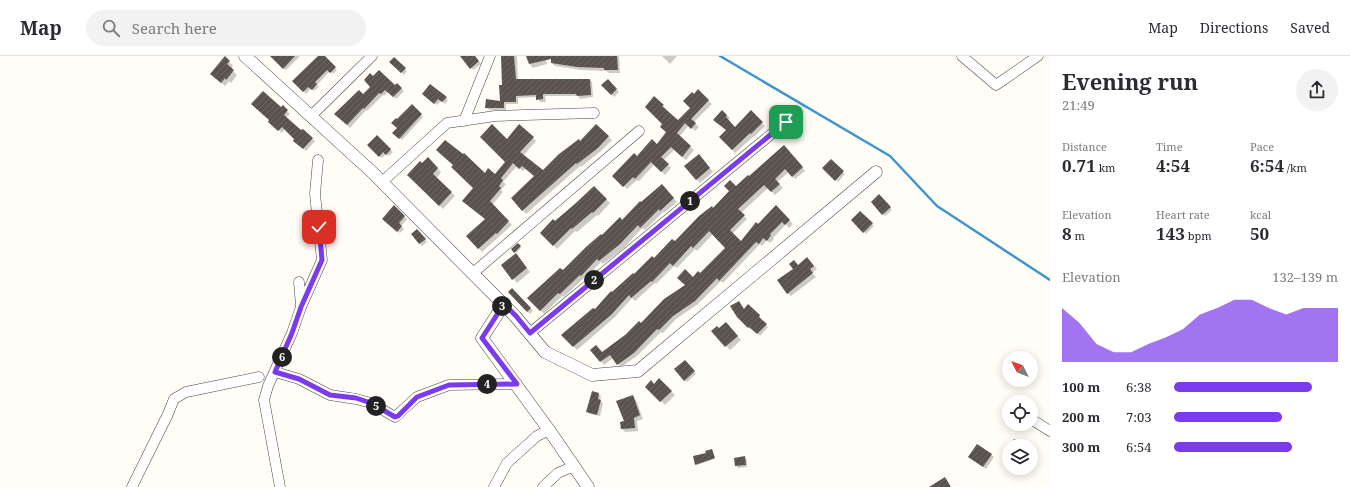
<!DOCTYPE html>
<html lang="en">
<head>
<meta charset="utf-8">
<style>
  :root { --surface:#fff; --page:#f2f2f3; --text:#2b2b33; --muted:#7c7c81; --line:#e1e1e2; --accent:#7c3aed }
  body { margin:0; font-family:"Noto Serif",serif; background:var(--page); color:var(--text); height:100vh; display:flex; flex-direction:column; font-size:15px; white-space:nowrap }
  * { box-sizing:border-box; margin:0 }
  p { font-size:13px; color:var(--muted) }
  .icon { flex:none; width:22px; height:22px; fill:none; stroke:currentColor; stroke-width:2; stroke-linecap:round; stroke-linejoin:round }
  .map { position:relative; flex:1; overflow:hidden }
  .drawer { display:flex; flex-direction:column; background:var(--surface); width:300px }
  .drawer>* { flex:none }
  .needle { width:26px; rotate:312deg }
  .controls { position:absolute; left:1002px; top:295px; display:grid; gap:8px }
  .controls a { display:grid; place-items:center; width:36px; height:36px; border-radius:50%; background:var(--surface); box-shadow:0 2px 10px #0003; font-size:20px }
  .pin { position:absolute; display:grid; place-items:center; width:34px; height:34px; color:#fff; margin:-17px; border-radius:8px; box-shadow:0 2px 6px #0006 }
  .km { position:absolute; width:20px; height:20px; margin:-10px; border-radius:50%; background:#222; color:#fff; font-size:11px; line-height:20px; text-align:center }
  .round { display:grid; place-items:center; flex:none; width:42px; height:42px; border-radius:21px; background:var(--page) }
  .head { display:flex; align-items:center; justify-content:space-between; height:68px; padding:0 12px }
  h1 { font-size:22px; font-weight:700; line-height:30px }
  .figures { display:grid; grid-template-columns:repeat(3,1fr); gap:6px; height:68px; padding:4px 12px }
  .figures div { display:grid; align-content:center }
  .figures b { font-size:17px; font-weight:700 }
  .figures small { font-size:11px; font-weight:400 }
  .figures p { font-size:11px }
  .chart { height:112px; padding:8px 12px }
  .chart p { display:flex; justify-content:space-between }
  .chart svg { width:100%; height:72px; margin-top:4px; fill:var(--accent); opacity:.7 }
  ul { padding:0 12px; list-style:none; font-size:13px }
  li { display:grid; grid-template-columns:64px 48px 1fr; align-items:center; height:30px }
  li i { height:10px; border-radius:5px; background:var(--accent) }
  header { display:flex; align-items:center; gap:24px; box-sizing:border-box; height:56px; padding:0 20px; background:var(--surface); border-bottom:1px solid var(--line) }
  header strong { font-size:19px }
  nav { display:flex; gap:22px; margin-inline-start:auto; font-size:14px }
  .search { width:280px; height:36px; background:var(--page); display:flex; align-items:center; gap:10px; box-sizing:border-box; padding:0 14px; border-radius:22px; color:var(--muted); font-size:15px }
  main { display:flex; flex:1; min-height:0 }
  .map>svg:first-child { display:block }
  .shadow { fill:#0003 }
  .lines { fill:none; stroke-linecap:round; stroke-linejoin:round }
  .stream { stroke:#3f96cf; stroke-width:2.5 }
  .building { fill:url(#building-hatch) }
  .minor-casing { stroke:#444; stroke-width:11 }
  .tertiary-casing { stroke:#444; stroke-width:13 }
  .minor { stroke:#fff; stroke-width:10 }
  .tertiary { stroke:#fff; stroke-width:12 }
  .route-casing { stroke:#fff; stroke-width:8 }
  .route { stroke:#7c3aed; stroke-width:5 }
</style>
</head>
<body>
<header>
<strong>Map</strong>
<div class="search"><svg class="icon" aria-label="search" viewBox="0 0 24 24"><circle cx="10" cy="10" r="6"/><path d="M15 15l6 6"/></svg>Search here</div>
<nav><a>Map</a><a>Directions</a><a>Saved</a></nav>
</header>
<main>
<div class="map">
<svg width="1050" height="431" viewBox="0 0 1050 431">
  <defs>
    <pattern id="building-hatch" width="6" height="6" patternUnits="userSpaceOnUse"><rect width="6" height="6" fill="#5a524d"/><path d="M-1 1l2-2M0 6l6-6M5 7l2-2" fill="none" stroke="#6d6662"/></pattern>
  </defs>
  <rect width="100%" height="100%" fill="#fffdf5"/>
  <path class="shadow" d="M273,0H300L286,14L272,1Z
    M319,0H323L337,14L333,18L330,15L317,29L319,31L314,35L311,32L306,38L293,25Z
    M464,0H475L481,8L473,14Z
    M502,0H517L518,24H590L592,26L593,41L580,43L578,40H545L546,46H540L537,41L518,42V48H506V54H489L487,52L501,46L503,30Z
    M528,0H545L547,8L533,12L530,8Z
    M552,0H619L620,17H609L606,15L581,14L555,10L552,7Z
    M662,0H677L670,8Z
    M394,2L407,15L404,19L391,6Z
    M229,6L233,9L231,13L237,19L231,27L229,25L225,30L211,18Z
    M373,21L395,30L397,28L404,35L396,43L388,36L384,40L383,39L367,55L366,54L350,72L336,58L363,40L372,32Z
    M608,25L619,36L614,41L603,29Z
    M698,35L712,48L694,66L699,71L695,75L689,69L679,81L694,94L686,104L674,94L664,104L671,112L665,119L654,109L639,125L637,124L627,133L614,120L637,101L657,89L668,76L654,41L666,53L665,54L679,65L691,52L694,39Z
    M426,40L446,42L448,44L445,48L441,45L437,49Z
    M412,50L423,61L402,84L394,77L398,72L397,65Z
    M283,51L290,58L286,62L302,76L315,85L306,95L297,87L295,83L285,73L282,77L269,66Z
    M751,56L765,70L755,80H754L735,97L721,81L727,75L718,66L727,59L730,62L728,64L735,72Z
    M596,69L612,84L601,95L581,111L580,110L526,158L512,142L535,120L526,112L523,115L517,110L503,126L506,128L501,134L503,136L492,149L512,169L482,196L467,180L486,163L474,132L485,118L495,119L506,106L507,84L533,82L536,85L523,100L543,116L581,86Z
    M377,80L393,96L389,100L386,98L382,102L368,89Z
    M784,90L799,107L805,115L795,123L789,116L777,126L783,132L775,139L768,132L741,157L747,163L732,178L741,186L776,151L793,168L789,172L786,168L773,182L774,183L770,187L767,184L762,190L760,188L723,227L721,225L698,248L676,263L663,277L661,276L637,300L621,311L613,302L604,309L592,294L602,297L641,269L693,222L700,218L726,192L713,178L697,195L695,193L677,212L674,210L656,228L655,227L635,245L632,242L615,261L577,294L563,279L595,255L612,237L675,187Z
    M428,103L441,116L437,122L455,140L443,153L409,119Z
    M703,103L713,116L700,127L696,123Z
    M831,104L845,118L838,126L823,112Z
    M662,130L677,146L664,157L663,156L645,174L642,172L624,192L603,208L601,206L585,222H584L564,241L562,240L544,258L528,242L563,216L602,181L623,165Z
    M594,131L610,147L598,160L597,159L577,176L575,175L557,193L541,177Z
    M879,139L892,154L885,160L872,146Z
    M394,151L407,163L401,170L404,173L400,177L384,163Z
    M860,156L874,170L866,178L852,164Z
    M420,176L427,186L422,190L412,178Z
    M518,188L521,192L516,197L512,193Z
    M519,202L530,216L517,227L502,209Z
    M810,205L817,213L812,217L816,221L791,240L787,237L798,210Z
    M512,233L533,255L530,258L509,236Z
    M748,250L761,262L760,263L768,271L760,280L752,272L750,273L737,261Z
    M726,268L741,284L730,294L712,275L719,274Z
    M687,307L696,318L687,326L684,324Z
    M659,324L675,339L665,349L646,331L654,329Z
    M599,338L601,340L600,345L603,347L600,360L590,358L587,355Z
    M632,340L636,344L643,363L637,365L638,375L625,376L622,373L625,366Z
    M978,389L994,401L986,413L972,403Z
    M712,394L715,403L697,409L696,408Z
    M744,401L747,404V411L738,412L736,410Z"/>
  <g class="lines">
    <path class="stream" d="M720,0L890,100L937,150L1050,224"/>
  </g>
  <path class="building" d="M225,0L230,5L227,8L234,14L226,24L225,22L221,27L210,18Z
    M270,0H295L283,13Z
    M318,0H325L336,11L330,17L327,14L315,26L317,28L312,34L308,31L303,36L292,25Z
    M460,0H475L479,5L470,13Z
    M501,0H514L516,23H590L591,39L577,40L576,38H543V43L536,44V39L516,40V46H504V52H485L486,43L500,45L499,29H502Z
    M526,0H617L618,14H604V12L577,11L551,7V3L529,8Z
    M394,1L406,12L401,17L389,6Z
    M379,14L395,29L397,27L402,32L393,41L385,34L381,38L379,37L364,53L363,52L347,69L334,58L359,34L363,38L370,31L364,24L370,17L373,20Z
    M608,23L617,33L611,39L601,29Z
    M430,28L447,41L442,46L438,43L434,48L422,38Z
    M698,33L709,44L691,63L696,67L691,73L685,67L677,77L691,90L682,101L671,91L661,101L669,108L661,116L651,106L635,123L633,121L623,131L612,120L634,97L637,100L652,83L657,88L666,76L660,71L662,68L645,51L649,46L654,40L664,49L662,50L678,64L690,52L683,45L692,36L694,38Z
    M263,35L281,51L283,49L288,54L284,59L301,74L303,73L313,82L303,93L293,85L294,83L282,71L278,75L268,66L269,64L251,48Z
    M412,48L422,58L399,83L392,77L397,72L391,67L396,62L397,63Z
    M722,54L727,59L726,61L735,71L751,54L763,66L751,78L750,77L732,94L719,81L726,74L713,64Z
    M492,68L507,83L519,68L534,81L520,96L543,114L559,98L579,83L580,85L596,68L609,80L598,92L577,108L576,107L522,155L511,142L534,120L522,110L519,113L513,107L501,122L503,124L499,130L501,132L490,145L509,165L497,178L496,177L478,193L466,180L485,163L462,145L473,132L451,111L453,109L436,94L445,84L463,98L464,97L485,117L488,112L495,118L505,106L480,81Z
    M377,79L391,93L386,99L383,96L379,101L367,89Z
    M784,89L803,111L792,121L785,113L775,123L780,128L771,136L764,129L738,153L745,159L730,174L741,185L756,166L758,168L776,149L790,164L785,169L782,166L770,178L771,179L767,185L763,182L759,188L756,186L719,225L717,222L695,245L673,260L659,274L657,273L634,297L617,309L610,299L600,306L590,294L596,289L602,296L625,279L639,265L641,267L664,243L685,229L677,222L685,213L693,221L698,215L700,217L725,192L709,175L693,192L691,190L673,210L670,207L652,226L651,225L631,242L629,239L612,258L573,291L561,279L593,252L595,253L611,235L612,236L633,217L634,218L652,200L654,202L672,183L675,185L699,160L712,150L713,152L729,135L724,130L730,124L736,130L748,119L749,120Z
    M699,98L710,112L696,124L684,110Z
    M428,101L438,112L433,118L452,136L439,150L407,119L420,105L422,107Z
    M831,103L844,115L835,125L822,112Z
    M662,128L674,142L660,155L659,153L640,172L638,169L620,188L599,205L597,203L581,220L580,219L560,238L558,237L540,255L527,242L560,212L563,214L586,191L601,178L602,179L620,161L622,164L640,145L641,146Z
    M594,130L607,143L593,157L592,156L572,173L571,172L553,190L540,177L553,163L555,165L575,148Z
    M879,138L891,151L882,159L871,146Z
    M394,149L405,160L399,167L402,170L397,176L382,163Z
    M860,155L873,167L863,177L851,164Z
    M417,173L426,183L419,188L411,178Z
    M518,187L521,190L514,197L511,193Z
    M516,197L527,212L512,224L501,209Z
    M807,201L814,210L810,213L813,217L787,238L777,224L793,213L789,208L794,204L798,209Z
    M512,232L531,252L527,256L508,236Z
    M739,245L744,253L748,248L760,259L759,261L767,268L757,278L749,271L748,272L737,261L730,250Z
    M726,266L738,280L725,291L711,275L717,270L719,272Z
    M685,304L695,315L684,325L674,313Z
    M659,322L672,335L660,346L645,331L651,324L654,328Z
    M592,335L599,337L598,343L601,344L597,359L586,356Z
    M633,339L640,359L634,362L635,372L621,373L620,366L624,365L616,345Z
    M1014,383L1030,390H1010Z
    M977,388L992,398L983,411L968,401Z
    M712,393L715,402L695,409L693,400L706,397L705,395Z
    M745,400L746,409L735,410L734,402Z
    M945,421L951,431H929Z"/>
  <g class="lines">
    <defs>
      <path id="minor" d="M962,0L996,29L1038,0
        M311,60L372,0
        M464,65L490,0
        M382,126L447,67L495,60L594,57
        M473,217L639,75
        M299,226L301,249
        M530,277L786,66
        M275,316L299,323L330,339L356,343L371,347L395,361L417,341L449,329L517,328
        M1031,363L1050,375
        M132,431L168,358L174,343L186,336L259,321
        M280,431L264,344L268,330L292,277L301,251L322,204L315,138L318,104
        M494,431L507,407L537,380L549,374
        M543,431L558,417L574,410"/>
      <path id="tertiary" d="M245,0L373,117L515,260L545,296L592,319L638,315L876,116
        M504,248L482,282L549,374L588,431"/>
    </defs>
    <use href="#minor" class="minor-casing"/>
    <use href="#tertiary" class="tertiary-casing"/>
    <use href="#minor" class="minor"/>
    <use href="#tertiary" class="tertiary"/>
  </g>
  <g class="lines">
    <defs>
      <path id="route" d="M319,171L322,204L301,251L292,277L275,316L299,323L330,339L356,342L371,347L395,361L398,360L417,341L449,329L517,328L482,282L504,248L516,260L530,277L786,66"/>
    </defs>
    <use href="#route" class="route-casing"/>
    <use href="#route" class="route"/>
  </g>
</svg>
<div class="controls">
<a><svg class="needle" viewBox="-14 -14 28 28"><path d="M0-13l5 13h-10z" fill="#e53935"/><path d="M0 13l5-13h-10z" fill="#7c7c81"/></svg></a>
<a><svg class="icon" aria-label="locate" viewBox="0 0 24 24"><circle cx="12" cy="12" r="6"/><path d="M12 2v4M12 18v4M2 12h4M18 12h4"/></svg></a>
<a><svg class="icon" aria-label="layers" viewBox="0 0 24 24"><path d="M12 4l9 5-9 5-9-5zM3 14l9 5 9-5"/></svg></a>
</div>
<div class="pin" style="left:786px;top:66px;background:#1e9e55"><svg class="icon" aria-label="arrive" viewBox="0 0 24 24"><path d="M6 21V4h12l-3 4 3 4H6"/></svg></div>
<div class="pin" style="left:319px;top:171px;background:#d93025"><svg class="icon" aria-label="check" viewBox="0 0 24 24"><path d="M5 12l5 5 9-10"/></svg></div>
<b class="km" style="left:690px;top:145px">1</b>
<b class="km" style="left:594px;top:224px">2</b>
<b class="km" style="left:502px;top:250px">3</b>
<b class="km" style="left:487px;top:328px">4</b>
<b class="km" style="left:376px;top:350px">5</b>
<b class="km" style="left:282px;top:301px">6</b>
</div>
<section class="drawer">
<div class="head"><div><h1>Evening run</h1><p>21:49</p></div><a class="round"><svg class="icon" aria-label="share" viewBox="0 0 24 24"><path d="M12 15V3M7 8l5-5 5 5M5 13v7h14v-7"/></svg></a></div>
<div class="figures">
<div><p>Distance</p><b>0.71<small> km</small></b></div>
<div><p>Time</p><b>4:54</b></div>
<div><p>Pace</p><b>6:54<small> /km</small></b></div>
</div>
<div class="figures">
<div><p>Elevation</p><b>8<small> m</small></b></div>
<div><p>Heart rate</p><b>143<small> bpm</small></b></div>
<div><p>kcal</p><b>50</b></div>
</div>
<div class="chart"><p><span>Elevation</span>132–139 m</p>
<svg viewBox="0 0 160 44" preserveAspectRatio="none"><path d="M0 44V11L10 20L20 33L30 38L40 38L50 33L60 29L70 24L80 15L90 11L100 6L110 6L120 11L130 15L140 11L150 11L160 11V44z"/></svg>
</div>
<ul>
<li><b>100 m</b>6:38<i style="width:84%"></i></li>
<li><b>200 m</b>7:03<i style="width:66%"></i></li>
<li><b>300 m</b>6:54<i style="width:72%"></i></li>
</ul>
</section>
</main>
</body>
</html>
